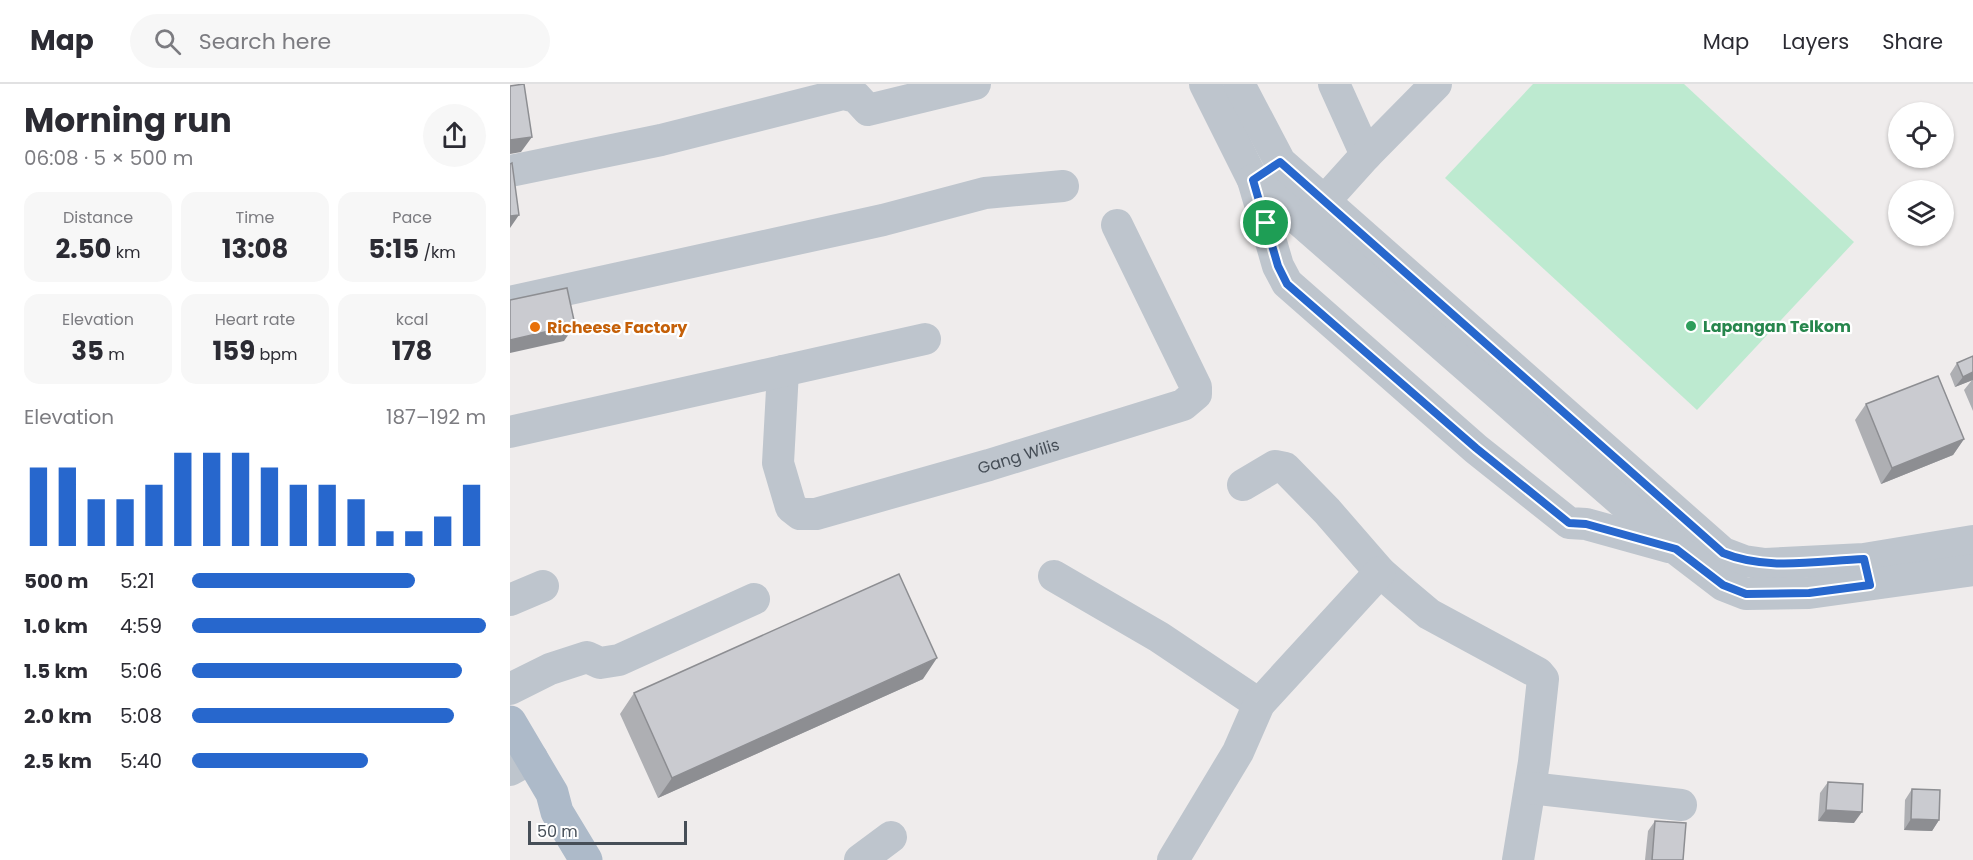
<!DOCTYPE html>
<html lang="en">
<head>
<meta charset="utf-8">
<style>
  :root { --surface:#fff; --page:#f7f7f7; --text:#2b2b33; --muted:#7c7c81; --line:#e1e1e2; --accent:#2767cd }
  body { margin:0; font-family:Poppins,sans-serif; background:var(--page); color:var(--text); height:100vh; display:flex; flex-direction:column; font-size:22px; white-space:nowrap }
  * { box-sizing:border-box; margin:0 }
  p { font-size:20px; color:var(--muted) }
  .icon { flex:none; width:33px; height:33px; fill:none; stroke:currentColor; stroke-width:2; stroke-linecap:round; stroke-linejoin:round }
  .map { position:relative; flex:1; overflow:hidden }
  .drawer { display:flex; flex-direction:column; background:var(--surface); width:510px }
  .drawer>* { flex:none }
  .fabs { position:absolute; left:1378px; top:18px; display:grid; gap:12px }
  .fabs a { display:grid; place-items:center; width:66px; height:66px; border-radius:50%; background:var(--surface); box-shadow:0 2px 4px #0004; font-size:30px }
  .scale { position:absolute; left:18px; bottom:15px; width:159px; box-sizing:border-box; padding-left:6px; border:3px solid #464e57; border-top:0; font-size:16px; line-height:21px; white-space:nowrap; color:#464e57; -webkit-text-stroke:4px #fff; paint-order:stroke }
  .pin { position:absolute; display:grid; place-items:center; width:51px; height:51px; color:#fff; margin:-26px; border:3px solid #fff; border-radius:50%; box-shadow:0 2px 6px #0007 }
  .round { display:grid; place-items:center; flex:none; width:63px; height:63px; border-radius:32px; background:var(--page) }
  .summary { display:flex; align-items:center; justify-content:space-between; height:102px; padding:0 24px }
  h1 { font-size:33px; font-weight:700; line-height:45px }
  .metrics { display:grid; grid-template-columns:repeat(3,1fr); gap:9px; height:102px; padding:6px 24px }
  .metrics div { display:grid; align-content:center; border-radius:15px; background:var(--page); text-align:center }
  .metrics b { font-size:26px; font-weight:700 }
  .metrics small { font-size:16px; font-weight:400 }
  .metrics p { font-size:16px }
  .chart { height:168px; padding:12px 24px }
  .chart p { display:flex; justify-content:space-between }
  .chart svg { width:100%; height:108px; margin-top:6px; stroke:var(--accent); stroke-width:6 }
  ul { padding:0 24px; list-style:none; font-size:20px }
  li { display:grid; grid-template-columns:96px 72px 1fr; align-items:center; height:45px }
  li i { height:15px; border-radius:8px; background:var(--accent) }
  header { display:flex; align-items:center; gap:36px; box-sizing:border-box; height:84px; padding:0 30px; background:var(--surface); border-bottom:2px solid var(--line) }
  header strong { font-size:28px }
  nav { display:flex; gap:33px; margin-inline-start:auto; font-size:21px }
  .search { width:420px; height:54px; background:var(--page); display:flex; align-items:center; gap:15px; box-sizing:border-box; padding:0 21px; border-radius:33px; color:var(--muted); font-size:22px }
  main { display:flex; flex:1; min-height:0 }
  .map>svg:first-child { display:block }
  .green { fill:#bdead0 }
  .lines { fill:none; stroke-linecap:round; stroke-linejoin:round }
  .minor { stroke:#bec5cd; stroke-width:32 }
  .major { stroke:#adbac9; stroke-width:33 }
  .wall { fill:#aeafb3 }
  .shaded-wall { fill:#8d8e92 }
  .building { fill:#cacbd0; stroke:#8d8e92; stroke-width:1.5 }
  .route-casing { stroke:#fff; stroke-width:12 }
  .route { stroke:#2767cd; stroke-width:8 }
  .leisure-dot { fill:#2e9e5b; stroke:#fff; stroke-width:2 }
  .food-dot { fill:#e8710a; stroke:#fff; stroke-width:2 }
  .labels { text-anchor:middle; stroke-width:4.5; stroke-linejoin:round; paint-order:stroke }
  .leisure-label { font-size:16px; font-weight:bold; fill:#27864d; stroke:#fff; text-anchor:start }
  .food-label { font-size:16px; font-weight:bold; fill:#c56008; stroke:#fff; text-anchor:start }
  .street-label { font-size:16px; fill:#464e57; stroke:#fff }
</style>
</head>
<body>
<header>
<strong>Map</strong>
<div class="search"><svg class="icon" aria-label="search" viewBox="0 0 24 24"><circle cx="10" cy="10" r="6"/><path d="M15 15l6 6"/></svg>Search here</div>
<nav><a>Map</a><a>Layers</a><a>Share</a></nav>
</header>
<main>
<section class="drawer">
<div class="summary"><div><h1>Morning run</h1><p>06:08 · 5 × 500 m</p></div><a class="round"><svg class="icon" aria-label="share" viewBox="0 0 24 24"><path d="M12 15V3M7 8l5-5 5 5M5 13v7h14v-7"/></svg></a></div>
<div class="metrics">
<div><p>Distance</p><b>2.50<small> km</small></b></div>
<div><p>Time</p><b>13:08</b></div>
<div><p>Pace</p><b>5:15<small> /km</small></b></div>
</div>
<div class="metrics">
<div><p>Elevation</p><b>35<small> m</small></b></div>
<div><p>Heart rate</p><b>159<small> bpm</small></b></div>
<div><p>kcal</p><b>178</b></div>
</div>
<div class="chart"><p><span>Elevation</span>187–192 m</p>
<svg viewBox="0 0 160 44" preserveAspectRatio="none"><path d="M5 44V12M15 44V12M25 44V25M35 44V25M45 44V19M55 44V6M65 44V6M75 44V6M85 44V12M95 44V19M105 44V19M115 44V25M125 44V38M135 44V38M145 44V32M155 44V19"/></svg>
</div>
<ul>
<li><b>500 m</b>5:21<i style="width:76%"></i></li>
<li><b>1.0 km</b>4:59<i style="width:100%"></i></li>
<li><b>1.5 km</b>5:06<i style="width:92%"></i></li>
<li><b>2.0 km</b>5:08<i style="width:89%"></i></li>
<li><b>2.5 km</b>5:40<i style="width:60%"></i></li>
</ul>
</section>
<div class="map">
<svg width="1463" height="776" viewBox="0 0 1463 776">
  <rect width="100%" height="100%" fill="#efecec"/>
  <path class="green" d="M1023,0H1174L1344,158L1187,326L935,94Z"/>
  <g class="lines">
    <g class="minor">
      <path d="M695,0L743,96L768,182L777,199L966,365L1059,439L1076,440L1159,463"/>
      <path d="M729,0L770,78L1213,469L1234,477L1255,480L1354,475L1463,457"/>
      <path d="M824,0L856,71"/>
      <path d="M0,87L151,56L333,10L346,13L358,26L465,0"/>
      <path d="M743,96L1166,465L1213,501L1236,510L1299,509L1463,486"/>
      <path d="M801,132L856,71L926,0"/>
      <path d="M0,218L373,136L475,109L553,102"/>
      <path id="s1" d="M273,287L268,379L281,423L290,430H306L479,381L673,321L686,310V303L607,141"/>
      <path d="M0,348L415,255"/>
      <path d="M733,401L765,382L775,384L817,427L870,488L893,508L919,530L1028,589L1033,595L1024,678L1008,776"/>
      <path d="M544,492L649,553L749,620"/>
      <path d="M0,516L33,502"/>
      <path d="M0,605L40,585L77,573L90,579L109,576L244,515"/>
      <path d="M0,686L22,674"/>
      <path d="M1020,704L1171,721"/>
      <path d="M350,776L381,753"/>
      <path d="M663,776L728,668L749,620L870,488"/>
    </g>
    <path class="major" d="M0,638L42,709L47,728L76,776"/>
  </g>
  <path class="wall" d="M1463,272V327L1454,306L1462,296L1445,303L1440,290L1447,279Z
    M1356,320L1454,355L1443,371L1371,400L1345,336Z
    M413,595L148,714L110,630L124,609Z
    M1318,698L1344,739L1308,737L1310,709Z
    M1402,705L1429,736L1422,747L1394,746L1395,716Z
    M1145,737L1173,776H1135L1138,747Z"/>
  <path class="shaded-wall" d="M22,53L11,68L0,70V56Z
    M9,131L0,144V132Z
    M65,241L54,257L0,269V256Z
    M1463,288V296L1445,303L1453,293Z
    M1454,355L1443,371L1371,400L1382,384Z
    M427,574L413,595L148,714L162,694Z
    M1316,726L1352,728L1344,739L1308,737Z
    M1401,735L1429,736L1422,747L1394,746Z"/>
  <path class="building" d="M14,0L22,53L0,56V2Z
    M2,79L9,131L0,132V80Z
    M57,204L65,241L0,256V216Z
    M1463,272V288L1453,293L1447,279Z
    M1428,292L1454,355L1382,384L1356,320Z
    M389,490L427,574L162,694L124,609Z
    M1318,698L1353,700L1352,728L1316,726Z
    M1402,705L1430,706L1429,736L1401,735Z
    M1145,737L1176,739L1173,776H1142Z"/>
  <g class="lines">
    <defs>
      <path id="route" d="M770,78L1213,469C1257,487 1307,477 1354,475L1360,501L1299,509L1236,510L1213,501L1166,465L1076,440L1059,439L966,364L777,200L768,182L743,96Z"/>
    </defs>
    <use href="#route" class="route-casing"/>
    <use href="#route" class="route"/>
  </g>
  <circle class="leisure-dot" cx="1181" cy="242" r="6"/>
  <circle class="food-dot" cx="25" cy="243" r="6"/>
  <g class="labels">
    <g class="leisure-label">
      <text x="1193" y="248">Lapangan Telkom</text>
    </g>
    <g class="food-label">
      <text x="37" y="249">Richeese Factory</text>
    </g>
    <g class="street-label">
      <text dy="6" stroke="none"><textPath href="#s1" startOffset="376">Gang Wilis</textPath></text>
    </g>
  </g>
</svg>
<div class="fabs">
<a><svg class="icon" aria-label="locate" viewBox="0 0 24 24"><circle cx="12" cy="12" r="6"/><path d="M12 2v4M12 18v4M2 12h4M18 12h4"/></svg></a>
<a><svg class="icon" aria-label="layers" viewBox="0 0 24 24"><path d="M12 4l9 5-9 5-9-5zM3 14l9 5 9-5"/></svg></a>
</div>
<div class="scale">50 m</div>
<div class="pin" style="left:756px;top:139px;background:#1e9e55"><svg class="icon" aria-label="arrive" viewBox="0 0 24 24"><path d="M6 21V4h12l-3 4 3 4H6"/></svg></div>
</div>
</main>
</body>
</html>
